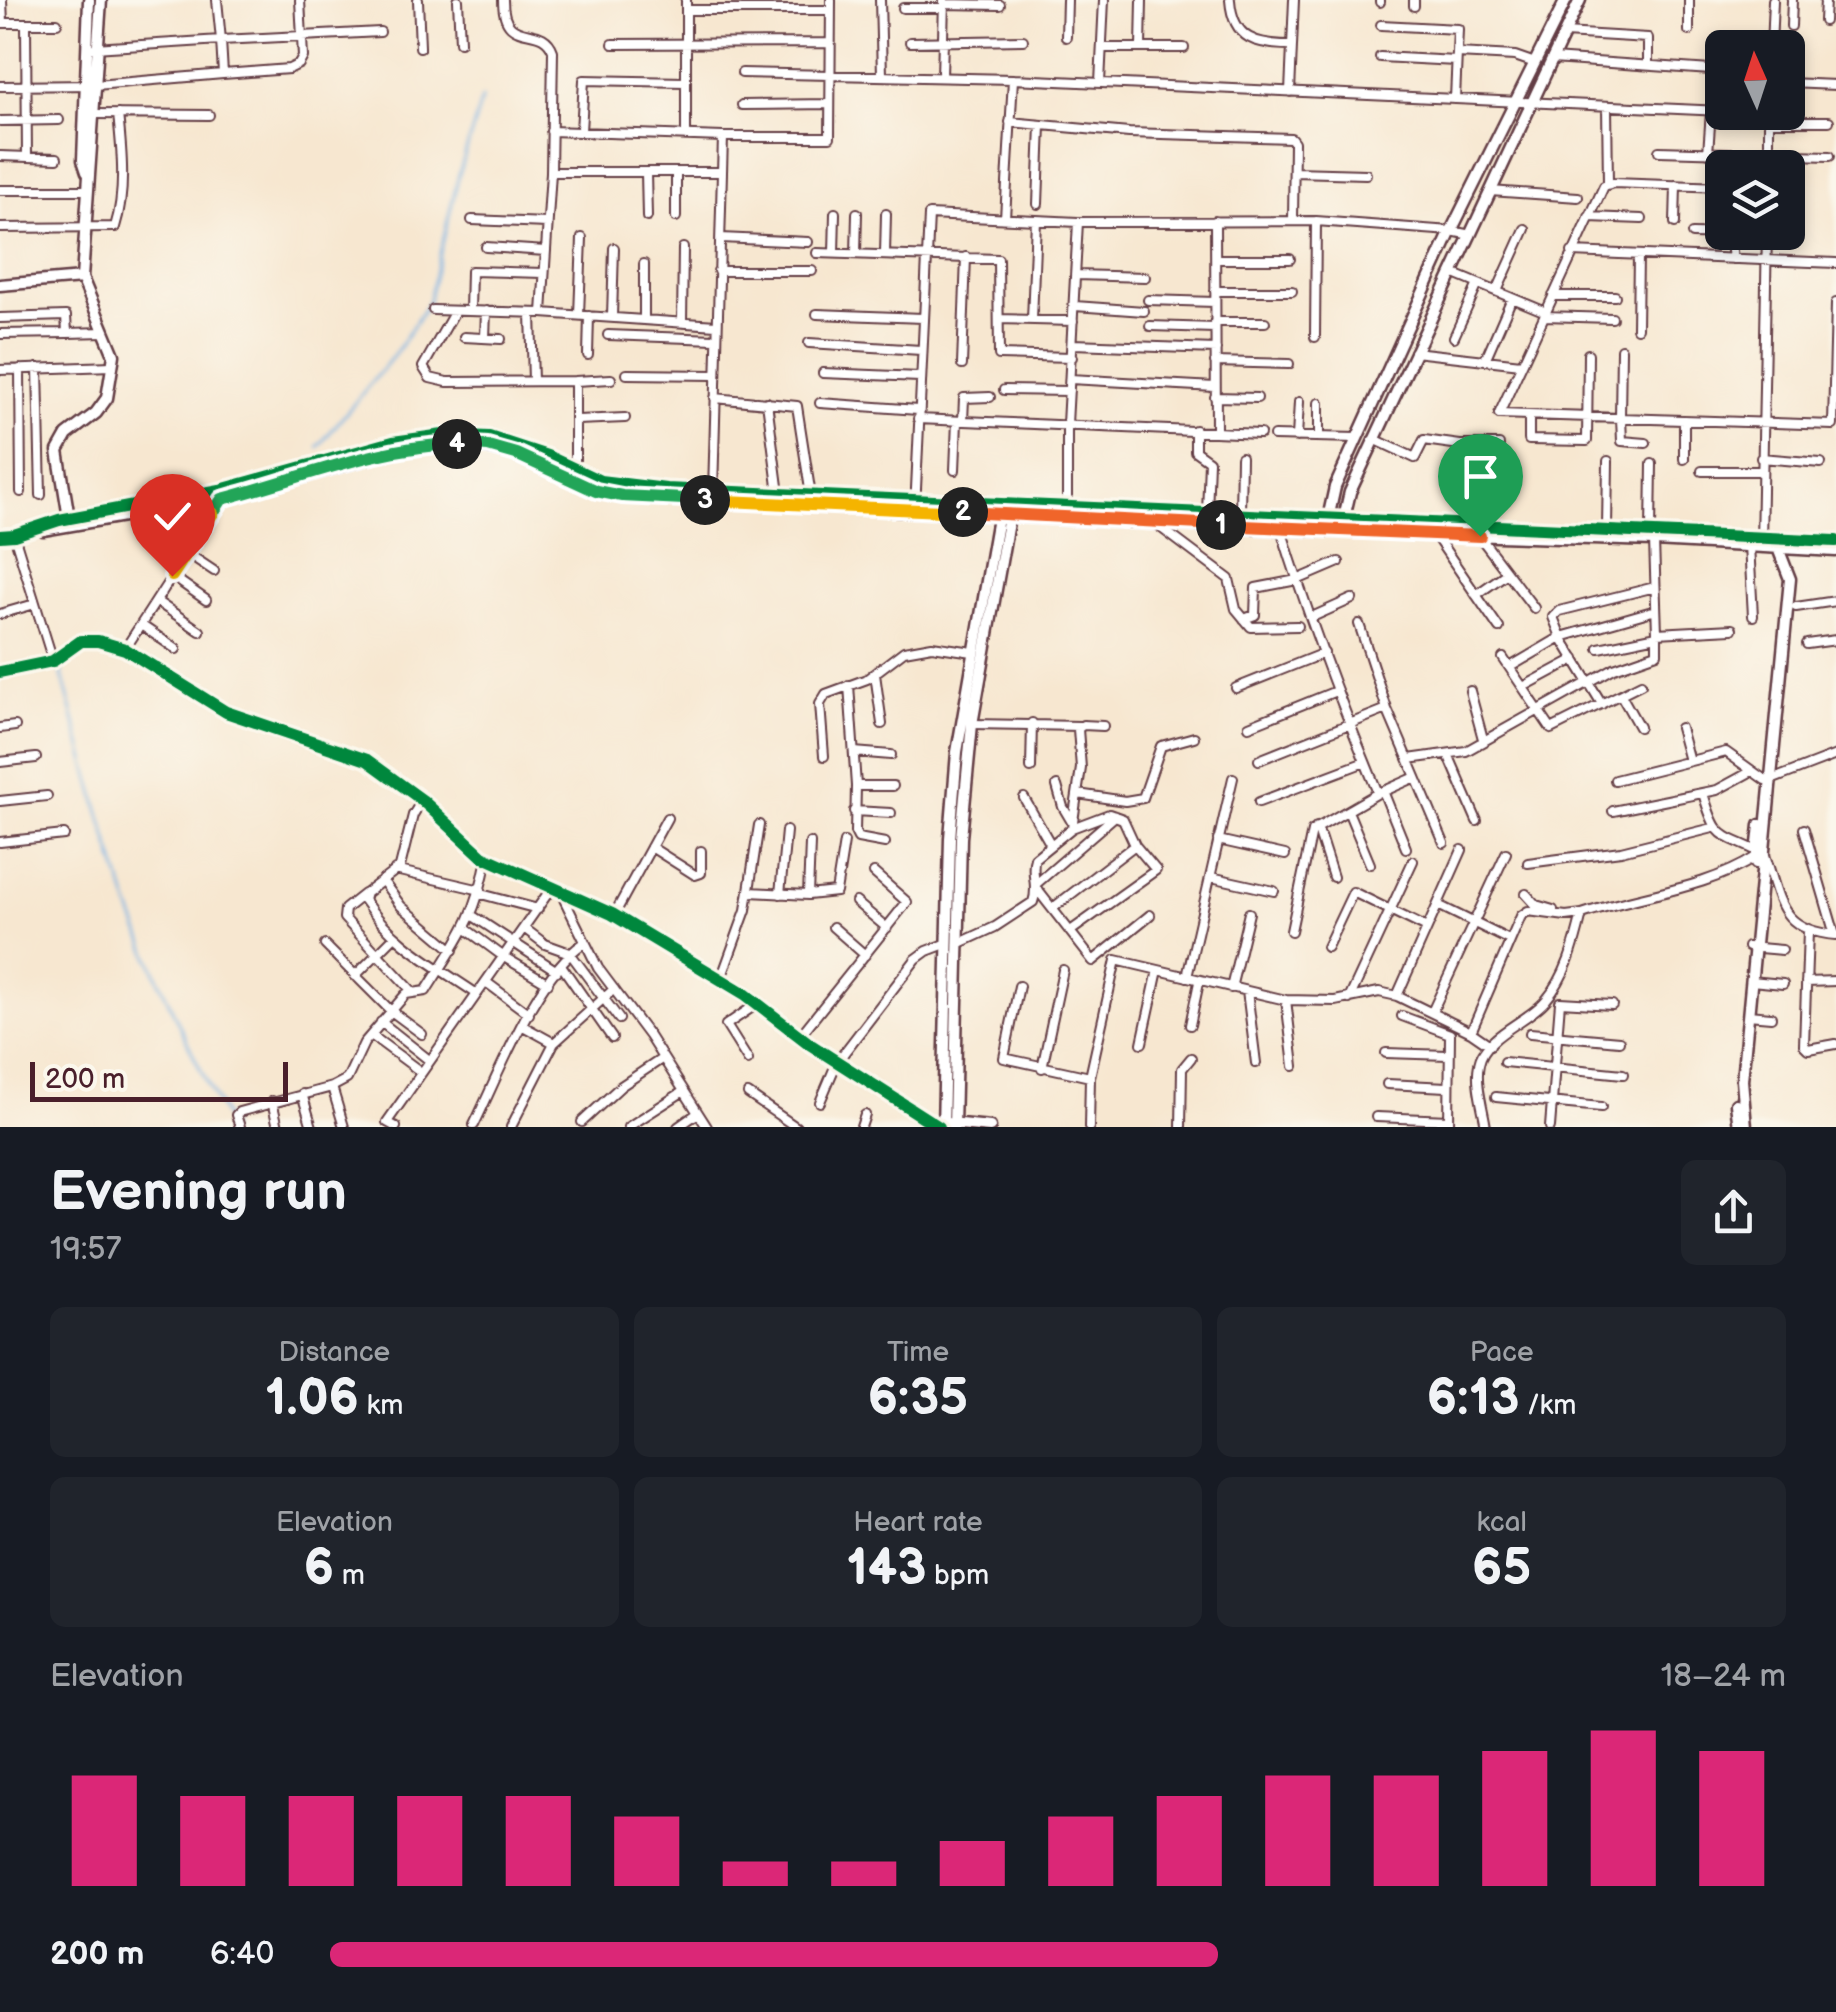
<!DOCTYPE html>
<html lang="en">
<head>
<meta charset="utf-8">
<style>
  :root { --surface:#171b24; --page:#20242c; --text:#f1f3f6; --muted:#9ea1a6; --accent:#db2777 }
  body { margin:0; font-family:"Balsamiq Sans",sans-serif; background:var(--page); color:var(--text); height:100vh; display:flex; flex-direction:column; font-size:38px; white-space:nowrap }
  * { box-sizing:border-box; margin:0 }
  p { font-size:32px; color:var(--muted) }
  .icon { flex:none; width:55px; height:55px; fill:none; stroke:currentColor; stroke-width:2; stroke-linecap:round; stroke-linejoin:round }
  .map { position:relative; height:1127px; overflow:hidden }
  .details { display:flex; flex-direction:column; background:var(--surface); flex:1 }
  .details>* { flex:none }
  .needle { width:65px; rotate:357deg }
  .tools { position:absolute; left:1705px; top:30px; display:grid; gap:20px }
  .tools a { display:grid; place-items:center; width:100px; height:100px; border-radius:15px; background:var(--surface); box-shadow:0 5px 15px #0003; font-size:50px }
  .scale { position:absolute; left:30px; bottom:25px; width:258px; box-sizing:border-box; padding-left:10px; border:5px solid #4a1f2b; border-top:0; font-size:28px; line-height:35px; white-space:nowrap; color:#4a1f2b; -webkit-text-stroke:8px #fbf7ec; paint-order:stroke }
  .pin { position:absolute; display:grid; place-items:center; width:85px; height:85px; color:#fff; margin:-102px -42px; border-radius:50% 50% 50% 0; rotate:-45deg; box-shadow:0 0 10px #0007 }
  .pin .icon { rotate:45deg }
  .km { position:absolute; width:50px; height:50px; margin:-25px; border-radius:50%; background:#222; color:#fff; font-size:28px; line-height:50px; text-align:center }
  .round { display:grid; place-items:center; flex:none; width:105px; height:105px; border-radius:15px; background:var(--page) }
  .head { display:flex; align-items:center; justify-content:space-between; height:170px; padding:0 50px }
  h1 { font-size:55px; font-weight:600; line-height:75px }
  .figures { display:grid; grid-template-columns:repeat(3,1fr); gap:15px; height:170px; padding:10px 50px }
  .figures div { display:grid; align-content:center; border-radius:15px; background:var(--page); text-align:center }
  .figures b { font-size:50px; font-weight:600 }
  .figures small { font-size:28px; font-weight:400 }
  .figures p { font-size:28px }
  .chart { height:280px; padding:20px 50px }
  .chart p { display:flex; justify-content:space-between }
  .chart svg { width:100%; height:180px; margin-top:10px; stroke:var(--accent); stroke-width:6 }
  ul { padding:0 50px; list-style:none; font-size:32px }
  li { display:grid; grid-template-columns:160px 120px 1fr; align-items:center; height:75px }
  li i { height:25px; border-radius:12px; background:var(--accent) }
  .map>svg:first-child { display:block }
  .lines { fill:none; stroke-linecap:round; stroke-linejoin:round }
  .stream { stroke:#6fafe3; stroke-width:2.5 }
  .street-casing { stroke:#643d44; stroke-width:12 }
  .secondary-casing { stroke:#643d44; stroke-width:15 }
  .street { stroke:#fff; stroke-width:8 }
  .secondary { stroke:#fff; stroke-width:10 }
  .cycleway-casing { stroke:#fbf7ec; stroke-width:19 }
  .cycleway { stroke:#00873e; stroke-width:12 }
  .split-1-casing { stroke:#fff; stroke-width:20 }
  .split-2-casing { stroke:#fff; stroke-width:20 }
  .split-3-casing { stroke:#fff; stroke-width:20 }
  .split-4-casing { stroke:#fff; stroke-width:20 }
  .split-5-casing { stroke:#fff; stroke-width:20 }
  .split-6-casing { stroke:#fff; stroke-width:20 }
  .split-1 { stroke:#f0652b; stroke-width:12 }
  .split-2 { stroke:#f0652b; stroke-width:12 }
  .split-3 { stroke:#f5b400; stroke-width:12 }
  .split-4 { stroke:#22a559; stroke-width:12 }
  .split-5 { stroke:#22a559; stroke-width:12 }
  .split-6 { stroke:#f5b400; stroke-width:12 }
</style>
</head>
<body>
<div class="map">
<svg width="1836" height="1127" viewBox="0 0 1836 1127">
  <rect width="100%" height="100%" fill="#fbf7ec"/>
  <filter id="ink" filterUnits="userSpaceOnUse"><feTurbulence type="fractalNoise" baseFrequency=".01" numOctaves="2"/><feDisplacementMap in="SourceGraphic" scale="20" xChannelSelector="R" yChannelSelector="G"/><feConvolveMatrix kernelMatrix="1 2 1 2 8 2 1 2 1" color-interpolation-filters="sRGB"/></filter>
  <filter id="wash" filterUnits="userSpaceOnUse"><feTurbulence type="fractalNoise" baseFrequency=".0048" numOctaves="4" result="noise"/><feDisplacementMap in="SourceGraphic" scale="40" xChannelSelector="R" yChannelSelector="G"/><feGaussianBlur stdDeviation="2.25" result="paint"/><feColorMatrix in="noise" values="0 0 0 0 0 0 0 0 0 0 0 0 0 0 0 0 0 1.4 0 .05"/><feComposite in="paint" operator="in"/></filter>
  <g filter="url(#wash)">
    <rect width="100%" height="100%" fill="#f7e7d0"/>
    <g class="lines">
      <path class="stream" d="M318,447L394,355L428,303L459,174L482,98
        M60,667C83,751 104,836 134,918C161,990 194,1059 230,1127"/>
    </g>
  </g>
  <g filter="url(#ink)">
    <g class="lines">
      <defs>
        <path id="street" d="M2,0L3,23
          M217,0L221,40L380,32
          M418,0L420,47
          M458,0L460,42
          M503,0C503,50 542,20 553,51L551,172L542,313L716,325
          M880,0L882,75
          M1230,0C1233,40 1257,45 1292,45
          M1689,0V31
          M1380,2V0
          M944,4L1000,5
          M1414,6V0
          M903,8H944
          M686,10H831
          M1824,21L1825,0
          M0,23H57
          M26,23L27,157
          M1381,25L1458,29L1455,99
          M1791,26L1792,0
          M1564,33L1648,38V65
          M1066,37L1067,0
          M910,42L1023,40
          M613,44L830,43
          M1102,48H1184
          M1141,48L1142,0
          M1731,48V45
          M1771,48L1773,0
          M1457,53L1515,56L1535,63
          M1380,57L1456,61
          M1552,59L1711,70
          M742,73L1013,79L1722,111
          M223,74L289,69L299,64L303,57L300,0
          M942,77L944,0
          M1100,83L1104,0
          M1788,83L1836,85
          M0,86L96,85L223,74L221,40L94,48
          M1290,92L1294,0
          M742,105L830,104
          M1607,106L1608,183
          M1762,112L1769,113V168
          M95,114L209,115
          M0,121L59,120
          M1769,121H1829
          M1010,122L1129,133L1291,138L1294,142L1293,221
          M551,131L723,137
          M581,131L584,80L685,82
          M686,136V0
          M1659,151L1830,156
          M1708,153L1711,111
          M0,156L57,158
          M551,172H721
          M646,172L647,217
          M676,172V217
          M1294,172L1366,174
          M1722,187L1613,183L1604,186L1499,414L1833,425L1836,303
          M0,190H87
          M1490,191L1578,197
          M1038,204L1041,125
          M1589,217L1642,219
          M1005,218L1013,79
          M472,220L547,223
          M1215,221L1216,431
          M1675,223L1676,185
          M0,228L115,227C126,192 122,152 118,114
          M1692,234L1730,235L1733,259
          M721,238L808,242
          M486,247L546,251
          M1572,252L1836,263
          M817,253L998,259L999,355L1072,357
          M834,253L835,213
          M856,254L857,213
          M885,254L886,214
          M1216,259H1290
          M718,271H812
          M1452,273L1546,312
          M1076,275L1145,277
          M1215,291H1292
          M1497,291L1525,229
          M1553,296H1615
          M1148,300L1215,302
          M1075,306L1144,311
          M433,310L542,313
          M455,311L423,367L430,378L447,382L575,381V471
          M470,311L471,271L544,273
          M531,313L533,381
          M817,314L923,318
          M579,315L582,238
          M1544,316L1612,318
          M612,317L614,248
          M0,318L66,316L67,333L0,334
          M999,319L1073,321
          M644,320V264
          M1032,320L1036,220
          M682,322L683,248
          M1215,322H1265
          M1150,326L1215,328
          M1637,328L1638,255
          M67,333L105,332
          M608,335L715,339
          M464,337L501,339
          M1315,337L1316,221
          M1454,337L1478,284
          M485,338L486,311
          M809,343L921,350
          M1073,344L1216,349
          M1414,352L1521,364
          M588,355L589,316
          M1485,360L1512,298
          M1215,362L1289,364
          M962,365L966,257
          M38,368L41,495
          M20,369L21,492
          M0,370L112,366
          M823,373L920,377
          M627,374L715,375
          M1070,379L1215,387
          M575,381L611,379
          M1004,390L1069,391
          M1215,397L1257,398
          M715,398L797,406L811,496
          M767,402L779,494
          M820,403L918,410
          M1529,416V440L1587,441L1588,354
          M1620,418L1621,349
          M1621,418L1622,441L1646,443
          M918,419L1260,434
          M577,420L625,418
          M963,421L964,398L990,397
          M1195,430V451L1209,461L1207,513
          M1274,436L1357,438
          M1297,437L1299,402
          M1319,437V403
          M1374,439L1415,458L1424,440L1460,445L1459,525
          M1460,445H1499
          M1761,458L1821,463
          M1684,459V420
          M955,470L957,421
          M1702,471H1760
          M1460,478L1502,481
          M713,492L723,137H830L831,0
          M1067,508V424L1078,222
          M915,510L929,215L1078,222L1316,221L1451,231L1471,235
          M1240,514L1241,457
          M1156,524L1229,579L1236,609L1251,627L1298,626
          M1283,525L1281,529C1309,619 1342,707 1378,793L1312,831L1291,931
          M1607,530L1608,461
          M1651,532L1652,464
          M14,535L53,661
          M1435,535L1499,628
          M1480,537L1534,608
          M1654,541L1657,633L1732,629
          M1761,543L1767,232
          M1749,545L1753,616
          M187,553L214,571
          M172,576L206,600
          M1476,595L1507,573
          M156,601L200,631
          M1796,607L1836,601
          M0,614L35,604
          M1312,617L1352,599
          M1244,619L1255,615L1256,588L1297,580L1339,562
          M1359,624L1387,709L1444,843
          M141,625L176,649
          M1807,644L1836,640
          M1599,648L1657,636
          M125,649L222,499
          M1503,658L1551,729L1641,684
          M1510,667L1561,637L1656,610
          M875,674L882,724
          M849,685L856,786L855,832L858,838L885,843
          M1523,687L1575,659
          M1236,688L1324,653
          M1470,691L1483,739
          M1621,695L1639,727
          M1602,704L1561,637L1553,617L1559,611L1655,587
          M972,724L1080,726
          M1249,726L1336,691
          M0,728L15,726
          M1680,728L1689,761
          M854,752L891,755
          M1448,754L1477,821
          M824,756L820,704L826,694L867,679L904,651L932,646L973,652
          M1409,759L1466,751L1614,668L1657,653V633
          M1259,760L1387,709
          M0,762L36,758
          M1031,768L1032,723
          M1615,780L1726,752L1765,780H1771L1836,755
          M856,786H893
          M1057,786L1063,807L1073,824
          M1383,791L1406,848
          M1382,792L1416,777
          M1703,793C1717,841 1719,832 1761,853
          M1078,794L1125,801L1143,798L1161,746L1194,737
          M1024,798L1051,845
          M422,800L413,815L400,867L366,893L364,900C392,943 436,966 477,994
          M0,801L47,796
          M1259,802L1365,762
          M854,811L891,813
          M1348,811L1370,864
          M1613,811L1717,790L1752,771
          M1317,827L1333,877
          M1804,829L1835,935
          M1218,840L1285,855
          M0,842L64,835
          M651,847L695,875L701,873V851
          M1765,855C1781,902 1779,930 1836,935
          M1528,863L1621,851L1713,828
          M395,870L481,890
          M1211,877L1274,891
          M382,880L401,906L453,950
          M1036,884L1115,816
          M1036,888L1093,961L1150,915
          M559,889L598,968L649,1036L707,1127
          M749,892L808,895L836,892L844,842
          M364,894L345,909L344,918L413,992
          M481,894L538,909
          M780,894L786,831
          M1526,894L1536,905L1553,910
          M808,895L810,843
          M856,902L887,928
          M1438,905L1509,940
          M1053,908L1135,845L1123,819L1109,814L1072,828
          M614,915L667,818
          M473,916L557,971
          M833,927L865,955
          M524,928L545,944L570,953L619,1019
          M466,929L504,957L548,983
          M1072,930L1156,870L1135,845
          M1808,931L1804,1045L1808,1049L1836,1044
          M958,944L995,927L1033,902C1039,887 1030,872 1035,858L1072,828L1081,768L1078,729L1083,725L1103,726
          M325,945L391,1011L422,1034
          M1327,947L1353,892L1427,928
          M1748,947L1782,950
          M561,965L612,1038
          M355,976L395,936
          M1187,977L1233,778
          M721,979L746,910L759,825
          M1751,981L1783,984
          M486,982L529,1014
          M1806,982L1836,981
          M1019,986L1004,1058L1090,1077
          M1231,988L1249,913
          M1247,991L1256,1063
          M1397,996L1462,850
          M1349,999L1413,861
          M1286,1000L1294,1066
          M1432,1012L1506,853
          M1748,1015L1771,1017
          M1402,1016L1450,1034L1449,1127
          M381,1022L429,1060
          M1190,1025L1199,982
          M523,1026L554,1043
          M1471,1032L1521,916L1528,911L1566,916L1582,914
          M1530,1033L1619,1041
          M371,1035L421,1072
          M799,1037L907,902L874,873
          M1142,1043L1158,970
          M1386,1053L1448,1055
          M748,1060L726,1025L757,1004
          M1504,1062L1623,1074
          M1042,1068L1063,970
          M1387,1084L1447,1087
          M332,1087L344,1127
          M302,1094L312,1127
          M748,1094L796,1127
          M1496,1097L1601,1107
          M272,1101L278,1127
          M820,1102L837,1062L916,959L927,951L948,943
          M1376,1117L1449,1120
          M582,1122L621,1086L663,1058
          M474,1125C500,1072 536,975 584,943
          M240,1127L236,1115L239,1112L332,1087L347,1079L364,1043L406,994L426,991C458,940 476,919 487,858
          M396,1127L387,1122L553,886
          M511,1127L554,1043L614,989
          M628,1127L684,1091
          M678,1127L698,1113
          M861,1127L865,1115
          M1089,1127L1090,1077L1116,960L1286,1000L1335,1001L1379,992L1397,996L1471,1032L1490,1045
          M1181,1127L1182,1069L1191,1058
          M1486,1127C1483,1108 1475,1083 1479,1064C1484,1035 1528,1022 1546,1000C1566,977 1575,944 1582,914C1640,894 1704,890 1756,857
          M1550,1127L1560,1002L1612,1005"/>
        <path id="secondary" d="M87,172L83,160L89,0
          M0,285L82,278
          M69,518L58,451L67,435L96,413L107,398L114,355L82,278L101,0
          M1343,522L1350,492L1580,0
          M1327,523L1335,487L1451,231L1566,0
          M43,530L222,499L396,450L443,444L468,443L516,454L596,491L622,496L1281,529L1654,541L1836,551
          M0,536L14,535L59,520L220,490L393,442L443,435L489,437L547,456L600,481L666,489L1836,541
          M0,672L53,661L81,641H98L125,649L226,712L367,760L422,800L482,856L612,914L745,994L811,1045L939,1127
          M1756,863L1760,825
          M1736,1104L1739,1127
          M950,1123L990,1127
          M943,1127L950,838L957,752L999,512
          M954,1127L961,838L972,724L1010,511
          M1746,1127L1742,1080L1790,579L1776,543"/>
      </defs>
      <use href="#street" class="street-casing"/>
      <use href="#secondary" class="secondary-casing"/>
      <use href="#street" class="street"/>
      <use href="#secondary" class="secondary"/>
      <defs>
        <path id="cycleway" d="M0,536L14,535L59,520L220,490L393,442L443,435L489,437L547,456L600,481L666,489L1836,541
          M0,672L53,661L81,641H98L125,649L226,712L367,760L422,800L482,856L612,914L745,994L811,1045L939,1127"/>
      </defs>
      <use href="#cycleway" class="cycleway-casing"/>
      <use href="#cycleway" class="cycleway"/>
    </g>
  </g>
  <g class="lines" filter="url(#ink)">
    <defs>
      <path id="split-1" d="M1221,525L1480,536"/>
      <path id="split-2" d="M963,512L1221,525"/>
      <path id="split-3" d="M705,500L963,512"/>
      <path id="split-4" d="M457,444L488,446L516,454L596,491L622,496L705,500"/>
      <path id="split-5" d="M213,513L222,499C299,479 377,446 457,444"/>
      <path id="split-6" d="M172,576L213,513"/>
    </defs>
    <use href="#split-1" class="split-1-casing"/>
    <use href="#split-2" class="split-2-casing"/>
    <use href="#split-3" class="split-3-casing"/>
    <use href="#split-4" class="split-4-casing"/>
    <use href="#split-5" class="split-5-casing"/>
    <use href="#split-6" class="split-6-casing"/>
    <use href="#split-1" class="split-1"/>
    <use href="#split-2" class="split-2"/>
    <use href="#split-3" class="split-3"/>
    <use href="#split-4" class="split-4"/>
    <use href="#split-5" class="split-5"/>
    <use href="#split-6" class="split-6"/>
  </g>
</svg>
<div class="tools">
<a><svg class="needle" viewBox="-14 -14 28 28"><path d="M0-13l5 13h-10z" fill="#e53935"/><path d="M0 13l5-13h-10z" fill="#9ea1a6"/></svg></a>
<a><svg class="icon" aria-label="layers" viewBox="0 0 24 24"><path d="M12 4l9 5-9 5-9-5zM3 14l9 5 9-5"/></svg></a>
</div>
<div class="scale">200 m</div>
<div class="pin" style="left:1480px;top:536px;background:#1e9e55"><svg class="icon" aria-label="arrive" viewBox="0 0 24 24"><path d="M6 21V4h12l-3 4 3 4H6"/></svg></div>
<div class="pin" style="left:172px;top:576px;background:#d93025"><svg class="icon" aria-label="check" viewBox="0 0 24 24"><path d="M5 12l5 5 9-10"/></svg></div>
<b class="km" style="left:1221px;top:525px">1</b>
<b class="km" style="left:963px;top:512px">2</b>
<b class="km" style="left:705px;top:500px">3</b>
<b class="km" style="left:457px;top:444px">4</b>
</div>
<section class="details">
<div class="head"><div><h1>Evening run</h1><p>19:57</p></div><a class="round"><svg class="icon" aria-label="share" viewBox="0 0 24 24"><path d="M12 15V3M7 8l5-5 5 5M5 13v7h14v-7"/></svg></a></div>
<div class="figures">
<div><p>Distance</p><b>1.06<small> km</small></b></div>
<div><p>Time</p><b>6:35</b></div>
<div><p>Pace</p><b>6:13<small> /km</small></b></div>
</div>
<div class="figures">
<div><p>Elevation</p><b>6<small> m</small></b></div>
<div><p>Heart rate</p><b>143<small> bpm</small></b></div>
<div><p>kcal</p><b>65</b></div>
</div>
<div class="chart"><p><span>Elevation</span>18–24 m</p>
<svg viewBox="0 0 160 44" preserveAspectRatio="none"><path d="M5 44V17M15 44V22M25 44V22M35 44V22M45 44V22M55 44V27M65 44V38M75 44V38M85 44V33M95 44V27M105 44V22M115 44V17M125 44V17M135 44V11M145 44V6M155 44V11"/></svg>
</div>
<ul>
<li><b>200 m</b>6:40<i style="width:61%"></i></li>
</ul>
</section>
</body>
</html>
